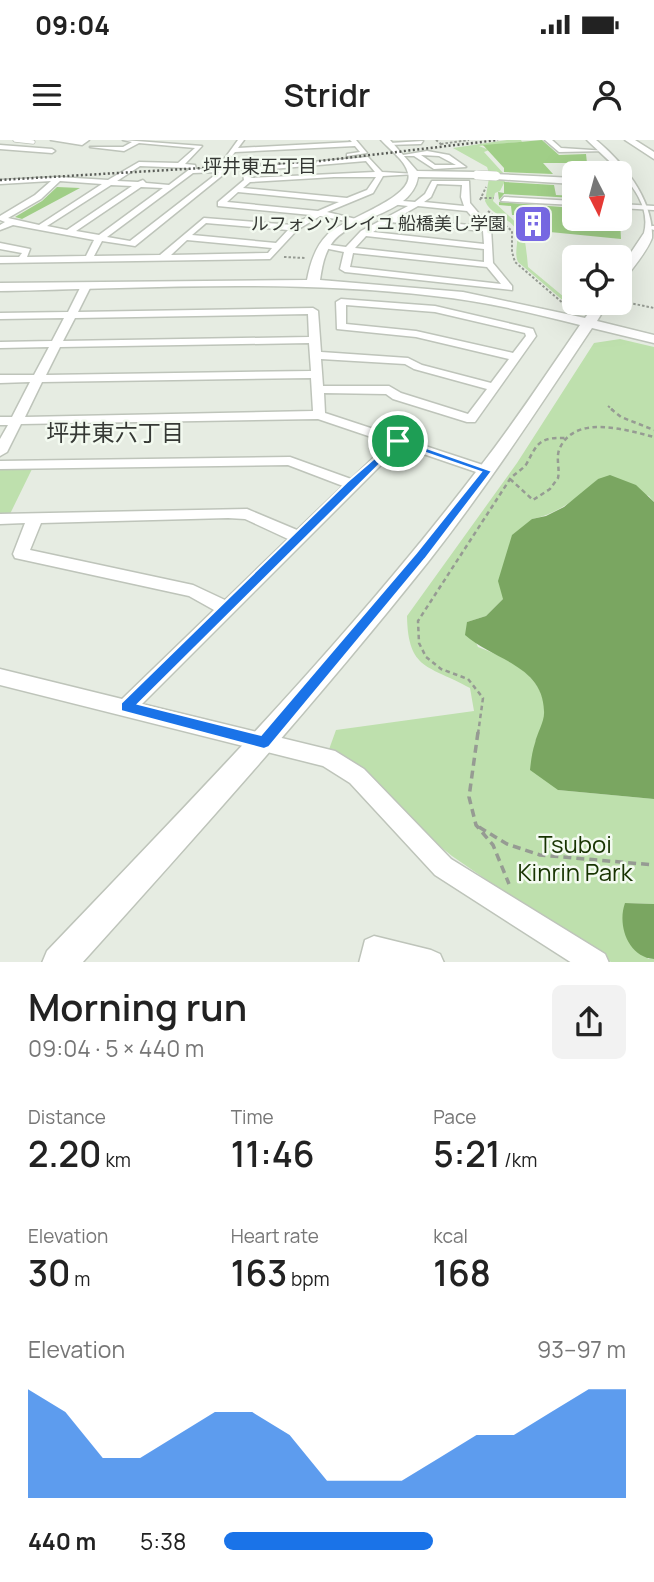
<!DOCTYPE html>
<html lang="en">
<head>
<meta charset="utf-8">
<style>
  :root { --surface:#fff; --page:#f2f2f2; --text:#222; --muted:#767676; --accent:#1a73e8 }
  body { margin:0; font-family:Manrope,"Noto Sans JP",sans-serif; background:var(--page); color:var(--text); height:100vh; display:flex; flex-direction:column; font-size:26px; white-space:nowrap }
  * { box-sizing:border-box; margin:0 }
  p { font-size:23px; color:var(--muted) }
  .icon { flex:none; width:38px; height:38px; fill:none; stroke:currentColor; stroke-width:2; stroke-linecap:round; stroke-linejoin:round }
  .map { position:relative; height:822px; overflow:hidden }
  .drawer { display:flex; flex-direction:column; background:var(--surface); flex:1 }
  .drawer>* { flex:none }
  .needle { width:46px; rotate:174deg }
  .tools { position:absolute; left:562px; top:21px; display:grid; gap:14px }
  .tools a { display:grid; place-items:center; width:70px; height:70px; border-radius:10px; background:var(--surface); box-shadow:0 7px 28px #0002; font-size:35px }
  .pin { position:absolute; display:grid; place-items:center; width:60px; height:60px; color:#fff; margin:-30px; border:4px solid #fff; border-radius:50%; box-shadow:0 2px 7px #0007 }
  .round { display:grid; place-items:center; flex:none; width:74px; height:74px; border-radius:10px; background:var(--page) }
  .summary { display:flex; align-items:center; justify-content:space-between; height:119px; padding:0 28px }
  h1 { font-size:38px; font-weight:600; line-height:52px }
  .stats { display:grid; grid-template-columns:repeat(3,1fr); gap:10px; height:119px; padding:7px 28px }
  .stats div { display:grid; align-content:center }
  .stats b { font-size:35px; font-weight:600 }
  .stats small { font-size:19px; font-weight:400 }
  .stats p { font-size:19px }
  .chart { height:196px; padding:14px 28px }
  .chart p { display:flex; justify-content:space-between }
  .chart svg { width:100%; height:126px; margin-top:7px; fill:var(--accent); opacity:.7 }
  ul { padding:0 28px; list-style:none; font-size:23px }
  li { display:grid; grid-template-columns:112px 84px 1fr; align-items:center; height:52px }
  li i { height:18px; border-radius:9px; background:var(--accent) }
  .status { display:flex; justify-content:space-between; align-items:center; height:49px; padding:0 35px; background:var(--surface); direction:ltr }
  .status svg { height:19px; fill:currentColor }
  header { display:flex; justify-content:space-between; align-items:center; height:91px; padding:0 28px; background:var(--surface); font-size:32px; font-weight:600 }
  .map>svg:first-child { display:block }
  .green { fill:#bee0ad }
  .water { fill:#7aa661 }
  .building { fill:#a0ce87 }
  .lines { fill:none; stroke-linecap:round; stroke-linejoin:round }
  .service-casing { stroke:#bec4ba; stroke-width:5 }
  .minor-casing { stroke:#bec4ba; stroke-width:3 }
  .tertiary-casing { stroke:#bec4ba; stroke-width:3 }
  .path-far2 { stroke:#969b93; stroke-width:2; stroke-dasharray:2.5 2; stroke-linecap:butt }
  .path-far1 { stroke:#969b93; stroke-width:2.5; stroke-dasharray:4.5 3.5; stroke-linecap:butt }
  .path { stroke:#969b93; stroke-width:3.5; stroke-dasharray:8 5; stroke-linecap:butt }
  .service { stroke:#fff; stroke-width:3.5 }
  .minor { fill:#fff; fill-rule:evenodd }
  .tertiary { fill:#fff; fill-rule:evenodd }
  .rail { stroke:#595c57; stroke-width:2.5; stroke-dasharray:2 2.5; stroke-linecap:butt }
  .tertiary-bridge-casing { stroke:#bec4ba; stroke-width:10; stroke-linecap:butt }
  .tertiary-bridge { stroke:#fff; stroke-width:9 }
  .route { fill:#1a73e8; stroke:#fff; stroke-width:2; fill-rule:evenodd }
  .labels { text-anchor:middle; stroke-width:5; stroke-linejoin:round; paint-order:stroke }
  .far-poi-label { font-size:18px; fill:#363935; stroke:#f3faf0; text-anchor:end }
  .far-neighbourhood-label { font-size:19px; fill:#363935; stroke:#f3faf0 }
  .neighbourhood-label { font-size:23px; fill:#363935; stroke:#f3faf0 }
  .near-park-label { font-size:24px; fill:#173301; stroke:#f3faf0 }
</style>
</head>
<body>
<div class="status"><b>09:04</b><svg viewBox="0 0 49 12"><path d="M0 12V9h3v3zM5 12V6h3v6zM10 12V3h3v9zM15 12V0h3v12zM26 1h20v11H26zM47 4h2v5h-2z"/></svg></div>
<header><svg class="icon" aria-label="menu" viewBox="0 0 24 24"><path d="M4 6h16M4 12h16M4 18h16"/></svg>Stridr<svg class="icon" aria-label="person" viewBox="0 0 24 24"><circle cx="12" cy="8" r="4"/><path d="M4 21q1-7 8-7t8 7"/></svg></header>
<div class="map">
<svg width="654" height="823" viewBox="0 0 654 823">
  <rect width="100%" height="100%" fill="#e6ece2"/>
  <path class="green" d="M507,0H521L522,2L479,6L489,10L484,12L504,34L489,33L487,27L453,8Z
    M489,38L506,39L500,51L495,53L493,61C524,91 524,83 528,127L570,162L567,164L518,122C513,111 521,98 515,88C507,76 491,75 485,61Z
    M620,199L654,207V362L649,356L598,339C579,357 558,374 532,379L503,459L486,476L467,482L478,507C507,518 544,535 545,572C545,581 538,594 535,603L558,650L654,659V764L625,763L648,819H654V822H611L574,800L452,716L327,615L336,590L474,571L470,548C429,525 408,531 407,476L517,323L594,203Z
    M32,329L10,374H0V330Z"/>
  <path class="water" d="M610,335L636,345L654,362V659L558,650L530,630C531,621 532,612 535,603C537,593 545,581 544,571C543,525 493,520 465,495L467,482L486,476L503,459L498,441L512,395L532,379L546,376L564,367L598,339Z
    M625,763L654,764V819C628,817 617,785 625,763Z"/>
  <path class="building" d="M542,0L559,15L586,14L587,23H543L553,34L504,32V28L483,5Z
    M504,42L554,45L556,55L574,56V58L504,54L499,60L498,52L504,53Z
    M57,47L80,48L22,79L15,77L42,61Z
    M499,62L574,68V79H620L621,99L550,92V89L528,90L516,75H512L511,66L499,65Z"/>
  <g class="lines">
    <defs>
      <path id="service" d="M15,0L33,2"/>
      <path id="minor" d="M51,0H89L82,5Z
        M123,0L202,6L185,24L195,25L196,29L229,30L135,106L102,101L94,116L160,115L204,78L293,85L311,75L218,66V62L244,40L242,28L368,17L382,32L416,34L383,36L373,53L327,72L356,79V83L320,76L297,90L270,119L0,123V117H19L22,113L0,109V103L30,109L27,117L86,116L94,100L13,85L0,90V85L5,82L0,80V76L35,55L51,41L0,44V40L58,37L108,40L139,22L178,23L195,8L139,3L124,11L90,7H123L132,2ZM366,21L375,32L251,38L248,31ZM140,26L190,28V29L169,45L146,43L143,40L138,42L117,41ZM219,32L130,101L107,97L193,33ZM334,37H376L367,50L347,58L243,48L250,42ZM60,41L102,44L39,85L8,78L41,59ZM111,45L132,46L67,90L47,86ZM141,47L163,48L99,95L76,91ZM238,52L339,62L318,71L227,62ZM206,83L288,90L276,103L192,95ZM187,100L272,108L268,113L171,115Z
        M238,0H244L238,8L352,2L350,0H356L367,13L347,16V14L360,12L355,6L235,12L227,22L238,23V25H220Z
        M545,0H552L561,8L607,11L559,12Z
        M423,1L421,4L387,5L390,3Z
        M0,5L52,9L55,11L52,13L0,9Z
        M427,11L449,15L466,27L434,29L414,16H397ZM421,15L439,16L456,25H435Z
        M432,41H469L470,63L491,88L493,123L512,146V150L345,132L340,129L344,112L319,107L323,104L346,107L361,91L408,66L390,64V60L415,62L425,54ZM437,44L462,45L461,57L464,66L424,62L431,57ZM418,66L467,71L480,86L397,78ZM390,82L483,91L484,104L373,92ZM366,96L484,109V122L355,108ZM353,113L487,127L501,144L350,127Z
        M504,57L574,61V65L501,61Z
        M620,64L654,66V70L620,68Z
        M652,86H654V90L648,88Z
        M86,143L91,146L78,172L313,168L318,171L321,212L408,218L422,225L491,243L509,219L416,197L337,189L336,162L341,159L435,166L533,189L536,196L475,282H467L393,259L386,254L324,253L325,273L492,328L494,331L487,335L482,334L400,306L142,564L335,611L364,629L451,719L605,814L609,823H572L435,735L350,643L323,626L0,545V529L122,559L214,470L189,456L15,418L13,414L25,383L0,384V374L247,369L297,390L343,346L288,325L0,329V321L290,317L351,339L389,303L318,279L21,284L7,312L0,316V299L8,285H0V277H12L30,242L0,243V235H34L49,207L0,208V202L52,201L64,178L0,179V173L68,172L81,146ZM346,165L435,172L525,193L526,196L513,213L416,191L346,184ZM308,174L309,197L63,201L75,178ZM309,203L311,231L46,235L60,207ZM321,219L405,224L414,229L487,249L468,274L401,253L389,246H323ZM311,238L313,271L25,277L42,242ZM228,378L245,379L288,399L225,460L193,445L30,410L41,383Z
        M374,796L431,810L440,814L444,823H359L365,800Z"/>
      <path id="tertiary" d="M381,0H390L417,31L477,32L482,35L477,38L418,37C412,75 353,75 332,103C324,114 322,127 320,140L463,152L585,178L596,163H608L597,181L654,195V203L592,188C539,267 487,347 428,422C318,560 201,691 82,823H42L47,811C196,655 348,500 479,328C515,282 547,233 580,185C532,173 484,161 434,156C290,139 145,148 0,151V143L307,140C310,124 315,107 327,95C342,79 416,58 408,33C405,20 390,10 381,0Z
        M587,0H596C622,21 654,60 652,98C646,113 634,126 624,140L620,141V129L644,93C654,55 609,22 587,0Z
        M625,0H635L654,12V19Z
        M493,34L574,38V44L496,39L491,36Z"/>
    </defs>
    <use href="#service" class="service-casing"/>
    <use href="#minor" class="minor-casing"/>
    <use href="#tertiary" class="tertiary-casing"/>
    <path class="path-far2" d="M436,0L442,5
      M441,4L469,0
      M480,58H494
      M480,60L486,47
      M488,71L512,91V112L515,122L564,164
      M284,117L305,118
      M620,161L654,168
      M608,266L614,271"/>
    <path class="path-far1" d="M611,269L621,277L654,290
      M510,339L533,360L550,349L558,338C560,329 556,319 559,310C574,273 626,290 654,297
      M478,594L483,558L468,539L441,529L426,517L419,503L418,481L510,339C515,333 524,329 527,323C538,302 540,297 567,298"/>
    <path class="path" d="M478,592L469,657L476,685L493,705L509,744
      M479,687L507,704L540,715L654,725"/>
    <use href="#service" class="service"/>
    <use href="#minor" class="minor"/>
    <use href="#tertiary" class="tertiary"/>
    <path class="rail" d="M0,40L320,21L498,0"/>
    <defs>
      <path id="tertiary-bridge" d="M477,35L496,36"/>
    </defs>
    <use href="#tertiary-bridge" class="tertiary-bridge-casing"/>
    <use href="#tertiary-bridge" class="tertiary-bridge"/>
  </g>
  <path class="route" d="M398,298L492,331L425,419L269,607L264,609L121,571V563L347,342ZM400,304L481,332L416,413L261,595L138,564Z"/>
  <defs>
    <symbol id="building-square" viewBox="-11 -11 22 22"><rect x="-9" y="-9" width="18" height="18" rx="4" fill="#7768e3" stroke="#f3faf0"/><path d="M-4-6H4V6H1V3H-1V6H-4ZM-2.5-4.3h1.7v1.8h-1.7ZM.8-4.3h1.7v1.8H.8ZM-2.5-1h1.7V.8h-1.7ZM.8-1h1.7V.8H.8Z" fill="#fff"/></symbol>
  </defs>
  <g fill-rule="evenodd">
    <use href="#building-square" x="511" y="62" width="44" height="44"/>
  </g>
  <g class="labels">
    <g class="far-poi-label">
      <text x="506" y="90">ルフォンソレイユ 船橋美し学園</text>
    </g>
    <g class="far-neighbourhood-label">
      <text x="260" y="33">坪井東五丁目</text>
    </g>
    <g class="neighbourhood-label">
      <text x="115" y="301">坪井東六丁目</text>
    </g>
    <g class="near-park-label">
      <text x="575" y="713">Tsuboi<tspan x="575" dy="28">Kinrin Park</tspan></text>
    </g>
  </g>
</svg>
<div class="tools">
<a><svg class="needle" viewBox="-14 -14 28 28"><path d="M0-13l5 13h-10z" fill="#e53935"/><path d="M0 13l5-13h-10z" fill="#767676"/></svg></a>
<a><svg class="icon" aria-label="locate" viewBox="0 0 24 24"><circle cx="12" cy="12" r="6"/><path d="M12 2v4M12 18v4M2 12h4M18 12h4"/></svg></a>
</div>
<div class="pin" style="left:398px;top:301px;background:#1e9e55"><svg class="icon" aria-label="arrive" viewBox="0 0 24 24"><path d="M6 21V4h12l-3 4 3 4H6"/></svg></div>
</div>
<section class="drawer">
<div class="summary"><div><h1>Morning run</h1><p>09:04 · 5 × 440 m</p></div><a class="round"><svg class="icon" aria-label="share" viewBox="0 0 24 24"><path d="M12 15V3M7 8l5-5 5 5M5 13v7h14v-7"/></svg></a></div>
<div class="stats">
<div><p>Distance</p><b>2.20<small> km</small></b></div>
<div><p>Time</p><b>11:46</b></div>
<div><p>Pace</p><b>5:21<small> /km</small></b></div>
</div>
<div class="stats">
<div><p>Elevation</p><b>30<small> m</small></b></div>
<div><p>Heart rate</p><b>163<small> bpm</small></b></div>
<div><p>kcal</p><b>168</b></div>
</div>
<div class="chart"><p><span>Elevation</span>93–97 m</p>
<svg viewBox="0 0 160 44" preserveAspectRatio="none"><path d="M0 44V6L10 14L20 30L30 30L40 22L50 14L60 14L70 22L80 38L90 38L100 38L110 30L120 22L130 22L140 14L150 6L160 6V44z"/></svg>
</div>
<ul>
<li><b>440 m</b>5:38<i style="width:52%"></i></li>
</ul>
</section>
</body>
</html>
